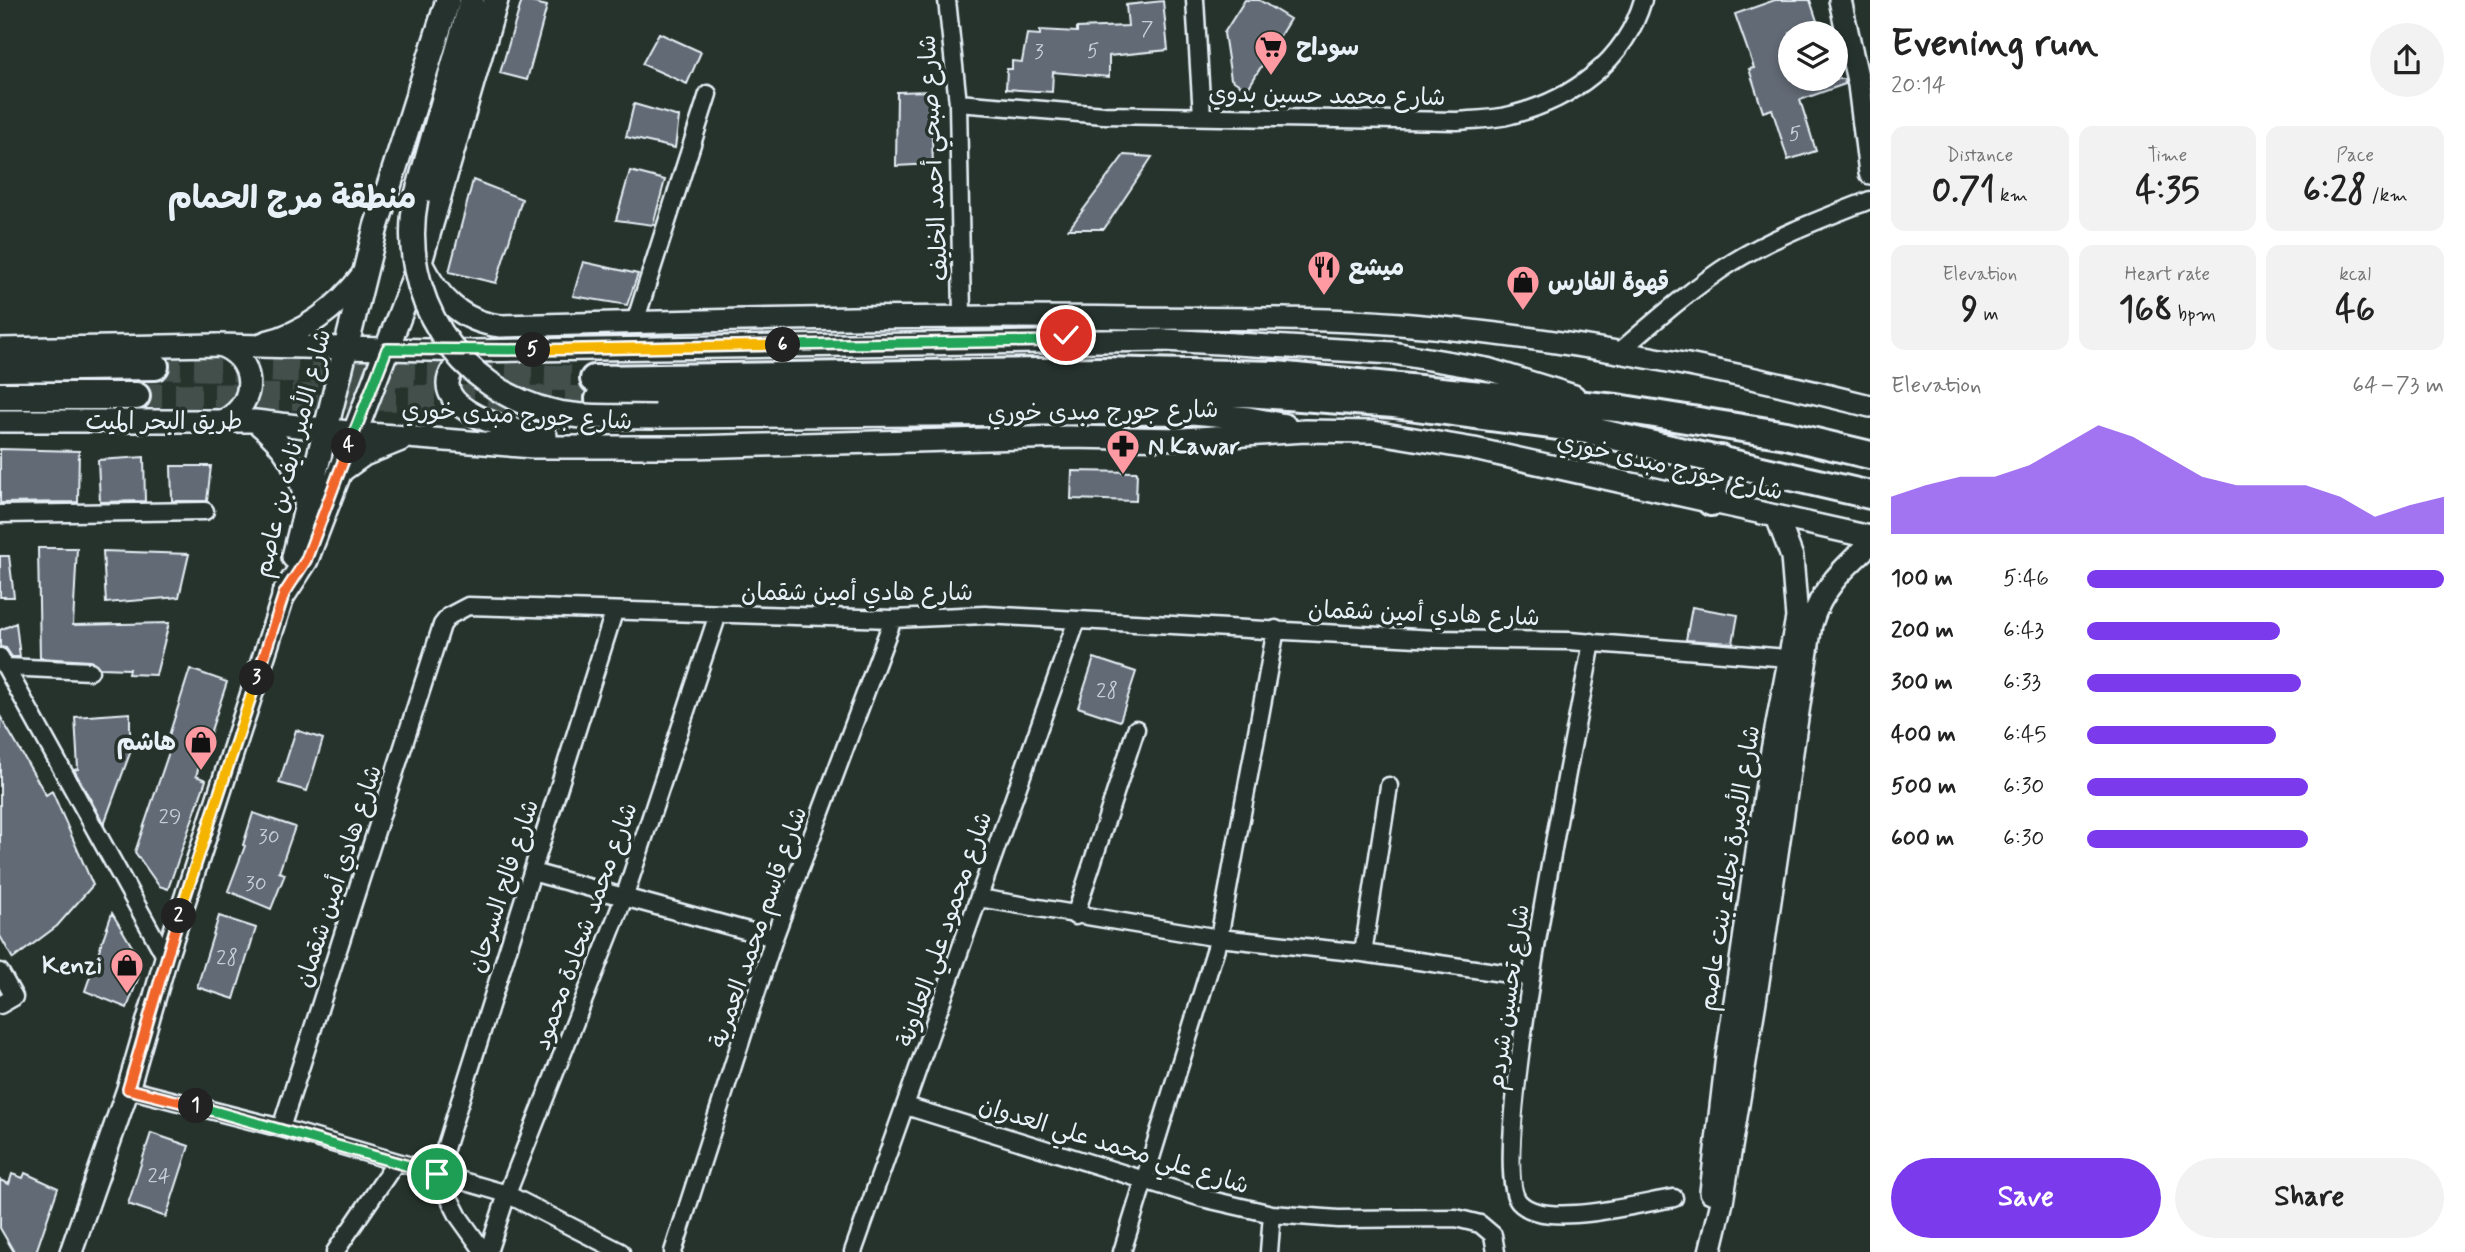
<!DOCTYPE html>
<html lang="en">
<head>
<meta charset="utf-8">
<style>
  :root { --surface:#fff; --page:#f2f2f2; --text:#222; --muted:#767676; --accent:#7c3aed }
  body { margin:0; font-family:Mynerve,"Playpen Sans Arabic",sans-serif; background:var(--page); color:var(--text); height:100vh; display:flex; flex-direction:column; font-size:26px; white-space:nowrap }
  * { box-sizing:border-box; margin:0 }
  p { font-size:23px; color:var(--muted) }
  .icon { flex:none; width:38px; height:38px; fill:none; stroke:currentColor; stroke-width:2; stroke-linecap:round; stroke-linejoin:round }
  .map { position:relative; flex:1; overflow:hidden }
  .sheet { display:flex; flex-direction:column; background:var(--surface); width:595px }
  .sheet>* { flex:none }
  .fabs { position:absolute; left:1778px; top:21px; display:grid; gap:14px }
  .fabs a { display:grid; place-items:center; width:70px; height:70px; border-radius:50%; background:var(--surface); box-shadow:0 4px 10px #0003; font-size:35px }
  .pin { position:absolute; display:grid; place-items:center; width:60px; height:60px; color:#fff; margin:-30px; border:4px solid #fff; border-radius:50%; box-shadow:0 2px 7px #0007 }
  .km { position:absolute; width:35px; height:35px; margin:-18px; border-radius:50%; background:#222; color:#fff; font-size:19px; line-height:35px; text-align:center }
  .round { display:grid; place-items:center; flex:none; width:74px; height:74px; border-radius:37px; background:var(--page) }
  .head { display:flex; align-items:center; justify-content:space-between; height:119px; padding:0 21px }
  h1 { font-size:38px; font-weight:700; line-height:52px }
  .figures { display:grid; grid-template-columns:repeat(3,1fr); gap:10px; height:119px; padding:7px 21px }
  .figures div { display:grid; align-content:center; border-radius:14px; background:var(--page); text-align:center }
  .figures b { font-size:35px; font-weight:700 }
  .figures small { font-size:19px; font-weight:400 }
  .figures p { font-size:19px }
  .chart { height:196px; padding:14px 21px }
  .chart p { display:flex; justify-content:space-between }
  .chart svg { width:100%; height:126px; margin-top:7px; fill:var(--accent); opacity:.7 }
  .cta { display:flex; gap:14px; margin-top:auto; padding:14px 21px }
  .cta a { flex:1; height:80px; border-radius:42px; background:var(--accent); color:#fff; font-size:28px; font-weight:700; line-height:80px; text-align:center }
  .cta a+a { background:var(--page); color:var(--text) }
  ul { padding:0 21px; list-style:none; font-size:23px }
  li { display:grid; grid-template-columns:112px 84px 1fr; align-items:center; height:52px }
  li i { height:18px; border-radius:9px; background:var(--accent) }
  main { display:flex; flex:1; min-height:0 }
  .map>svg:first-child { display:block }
  .building { fill:#626a74; stroke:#e8f1f8; stroke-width:2 }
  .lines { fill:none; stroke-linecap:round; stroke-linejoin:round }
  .primary-tunnel { stroke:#43504b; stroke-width:26; stroke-dasharray:26 13; stroke-linecap:butt }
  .minor-casing { stroke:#e8f1f8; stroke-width:21 }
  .tertiary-casing { stroke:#e8f1f8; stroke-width:26 }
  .secondary-casing { stroke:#e8f1f8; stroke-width:28 }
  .primary-casing { stroke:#e8f1f8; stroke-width:32 }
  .minor { stroke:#26332d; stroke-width:16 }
  .tertiary { stroke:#26332d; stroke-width:21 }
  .secondary { stroke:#26332d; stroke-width:23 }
  .primary { stroke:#26332d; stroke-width:26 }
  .secondary-bridge-casing { stroke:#e8f1f8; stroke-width:28; stroke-linecap:butt }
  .secondary-bridge { stroke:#26332d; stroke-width:23 }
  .split-1-casing { stroke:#fff; stroke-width:14 }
  .split-2-casing { stroke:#fff; stroke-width:14 }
  .split-3-casing { stroke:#fff; stroke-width:14 }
  .split-4-casing { stroke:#fff; stroke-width:14 }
  .split-5-casing { stroke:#fff; stroke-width:14 }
  .split-6-casing { stroke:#fff; stroke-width:14 }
  .split-7-casing { stroke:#fff; stroke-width:14 }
  .split-1 { stroke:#22a559; stroke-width:9 }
  .split-2 { stroke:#f0652b; stroke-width:9 }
  .split-3 { stroke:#f5b400; stroke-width:9 }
  .split-4 { stroke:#f0652b; stroke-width:9 }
  .split-5 { stroke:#22a559; stroke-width:9 }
  .split-6 { stroke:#f5b400; stroke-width:9 }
  .split-7 { stroke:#22a559; stroke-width:9 }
  .labels { text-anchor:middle; stroke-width:7; stroke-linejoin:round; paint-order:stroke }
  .number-label { font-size:21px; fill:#c6cfd7 }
  .poi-label { font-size:24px; font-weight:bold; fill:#e8f1f8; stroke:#26332d; text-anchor:start }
  .street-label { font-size:24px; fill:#e8f1f8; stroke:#26332d }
  .district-label { font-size:32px; font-weight:bold; fill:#e8f1f8; stroke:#26332d }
</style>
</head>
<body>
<main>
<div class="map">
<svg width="1870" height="1252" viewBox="0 0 1870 1252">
  <rect width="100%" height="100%" fill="#26332d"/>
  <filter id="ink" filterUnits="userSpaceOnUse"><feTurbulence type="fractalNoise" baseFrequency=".0143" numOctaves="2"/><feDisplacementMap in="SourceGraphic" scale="14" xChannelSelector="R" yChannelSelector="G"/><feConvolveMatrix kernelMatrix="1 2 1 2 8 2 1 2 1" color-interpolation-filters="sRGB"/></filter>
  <g filter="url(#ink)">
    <path class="building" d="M522,0L547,6L527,80L500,73Z
      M1245,0H1259L1290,19L1247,90L1231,79L1224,33Z
      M1775,0H1810L1821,33H1790V79H1844L1845,84L1800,100L1816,151L1788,160L1772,109L1763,112L1749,69L1754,68L1735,14Z
      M1163,1L1168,50L1109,56V77L1053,72L1052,92L1006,89L1007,69H1012V61L1022,62L1027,34L1040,35V30L1077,32V28L1128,26L1126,5Z
      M659,33L701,52L687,84L642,64Z
      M930,91L933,164L896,166L897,92Z
      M634,104L679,117L675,148L626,137Z
      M1124,155L1152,157L1104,229H1069Z
      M630,171L665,180L653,225L616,220Z
      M473,180L522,199L496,283L449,272Z
      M583,262L638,274L627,305L573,296Z
      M0,449L79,451L78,502L0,503Z
      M144,457L145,501L100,502L98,460Z
      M171,466H211L207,501H172Z
      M1072,471L1137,472L1136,501L1071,499Z
      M38,548H77L73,625L169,623L156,675L128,674L129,669L100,668L90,661L40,658Z
      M103,551L189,554L179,597L106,603Z
      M0,556H9L14,597H0Z
      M1692,607L1738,615L1733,643L1686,640Z
      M16,623L20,657H12L6,648L0,647V630Z
      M1094,658L1136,672L1120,721L1078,707Z
      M190,669L227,682L196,776L206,780L168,889L159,886L135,852L171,746L166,745Z
      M130,713V753L104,824L74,770L78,769L75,717Z
      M0,716L46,795L52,791L93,885L57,926L13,959L0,936Z
      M296,730L323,739L307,791L279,783Z
      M253,813L295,827L279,872L285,874L271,909L228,891L245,846L243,845Z
      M112,913L136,953L138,964L139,976L127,1008L85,991Z
      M219,916L256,928L234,999L197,987Z
      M151,1133L189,1146L166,1217L128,1204Z
      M25,1173L58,1188L36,1252H14L0,1228V1180L9,1184L12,1174L23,1178Z"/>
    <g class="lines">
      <path class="primary-tunnel" d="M155,366L594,379
        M136,396L599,399"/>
      <defs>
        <path id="minor" d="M947,0L958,103L962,315
          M1195,0L1202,116
          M958,103L1104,115L1457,121C1474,119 1494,120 1511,115C1571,100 1625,62 1643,0
          M635,322L708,94
          M1619,352C1656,320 1692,288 1733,262C1775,236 1824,218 1870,200
          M0,514L205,511
          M1592,642C1579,716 1485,1164 1519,1202C1544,1230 1640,1203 1674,1198
          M0,657L166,958
          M6,667L90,671
          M532,872L774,938
          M979,898L1219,938L1363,953L1530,977
          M1075,916L1136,729
          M1363,953L1389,786
          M0,972L14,997L0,1005
          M128,1089L281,1128L507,1194L621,1252
          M906,1106L1202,1198L1272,1214L1269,1252
          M281,1128L442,625L449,616L468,606L893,619L985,615L1436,639L1569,641L1800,659
          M1272,1214L1338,1219L1456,1218L1480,1224L1493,1235L1496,1252
          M335,1252L396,1162
          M484,1252L459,1217L437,1174L614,612
          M488,1252L507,1194L624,898L718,614
          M673,1252L774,938L893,619
          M853,1252L1077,620
          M1122,1252L1219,938L1276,629"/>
        <path id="tertiary" d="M1840,0L1859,85L1870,173
          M421,263C438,297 461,322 501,326C711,320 921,315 1131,318C1221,319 1311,317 1400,324C1559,337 1716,367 1870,406
          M266,342C307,332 338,307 363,274
          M219,345C256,357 259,402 225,420
          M0,349L217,345L472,351L1165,340L1393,353L1487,369L1574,396
          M472,351C401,402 506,431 546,436
          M655,417L1192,413L1249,418L1285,425
          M0,421H255L356,433L533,447H691L1067,437L1183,439L1305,431L1373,432L1474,449L1870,537
          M255,421C284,444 303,472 306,509
          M339,473L364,455L401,440
          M1711,1192L1727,1056L1771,756L1797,618L1792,557L1777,517
          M71,1252L128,1089L166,958L284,594
          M1710,1252L1722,1202L1756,995L1811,624C1821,589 1844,568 1870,544"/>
        <path id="secondary" d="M416,198L472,0
          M294,557L376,227L448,0
          M284,594L306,560L420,262L496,0"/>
        <path id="primary" d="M0,368L155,366
          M594,379L1101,371L1276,375L1617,408L1786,435L1870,455
          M0,396H136
          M599,399L1246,393L1394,404L1588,430L1870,495
          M1711,502L1720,459"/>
      </defs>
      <use href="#minor" class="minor-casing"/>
      <use href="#tertiary" class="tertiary-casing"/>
      <use href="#secondary" class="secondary-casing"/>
      <use href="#primary" class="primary-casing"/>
      <use href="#minor" class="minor"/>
      <use href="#tertiary" class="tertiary"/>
      <use href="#secondary" class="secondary"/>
      <use href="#primary" class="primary"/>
      <defs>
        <path id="secondary-bridge" d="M416,198C397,295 457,390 554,412C586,419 622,416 655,417"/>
      </defs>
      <use href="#secondary-bridge" class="secondary-bridge-casing"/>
      <use href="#secondary-bridge" class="secondary-bridge"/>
    </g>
  </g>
  <g class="lines" filter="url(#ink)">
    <defs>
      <path id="split-1" d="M196,1106L437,1174"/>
      <path id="split-2" d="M179,916L128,1089L196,1106"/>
      <path id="split-3" d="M179,916L257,678"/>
      <path id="split-4" d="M257,678L284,594L306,560L349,446"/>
      <path id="split-5" d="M349,446L387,349L533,350"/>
      <path id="split-6" d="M533,350L783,345"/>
      <path id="split-7" d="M783,345L1051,341L1066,335"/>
    </defs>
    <use href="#split-1" class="split-1-casing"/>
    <use href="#split-2" class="split-2-casing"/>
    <use href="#split-3" class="split-3-casing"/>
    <use href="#split-4" class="split-4-casing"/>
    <use href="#split-5" class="split-5-casing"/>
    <use href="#split-6" class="split-6-casing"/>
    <use href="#split-7" class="split-7-casing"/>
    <use href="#split-1" class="split-1"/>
    <use href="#split-2" class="split-2"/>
    <use href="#split-3" class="split-3"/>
    <use href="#split-4" class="split-4"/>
    <use href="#split-5" class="split-5"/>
    <use href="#split-6" class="split-6"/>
    <use href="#split-7" class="split-7"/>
  </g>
  <defs>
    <symbol id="supermarket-pin" viewBox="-11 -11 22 30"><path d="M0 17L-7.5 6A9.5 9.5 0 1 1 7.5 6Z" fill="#ff9aa2" stroke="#26332d"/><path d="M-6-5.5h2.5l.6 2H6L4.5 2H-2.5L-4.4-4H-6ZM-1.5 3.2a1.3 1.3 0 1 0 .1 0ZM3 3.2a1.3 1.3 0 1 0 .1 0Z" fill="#111"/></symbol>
    <symbol id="restaurant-pin" viewBox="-11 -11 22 30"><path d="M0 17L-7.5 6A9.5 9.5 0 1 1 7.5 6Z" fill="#ff9aa2" stroke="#26332d"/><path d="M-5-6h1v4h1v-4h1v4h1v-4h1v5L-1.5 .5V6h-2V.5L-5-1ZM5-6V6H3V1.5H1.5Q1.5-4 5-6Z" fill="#111"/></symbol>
    <symbol id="shop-pin" viewBox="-11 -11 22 30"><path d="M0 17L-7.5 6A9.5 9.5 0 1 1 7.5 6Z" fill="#ff9aa2" stroke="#26332d"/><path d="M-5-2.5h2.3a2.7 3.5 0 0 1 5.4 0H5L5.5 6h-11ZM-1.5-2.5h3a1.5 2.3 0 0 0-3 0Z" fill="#111"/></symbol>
    <symbol id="pharmacy-pin" viewBox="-11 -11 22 30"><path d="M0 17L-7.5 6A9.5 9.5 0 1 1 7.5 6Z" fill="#ff9aa2" stroke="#26332d"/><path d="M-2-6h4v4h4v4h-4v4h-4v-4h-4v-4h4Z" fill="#111"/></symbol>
  </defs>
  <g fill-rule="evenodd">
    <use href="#supermarket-pin" x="1252" y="28" width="38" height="52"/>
    <use href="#restaurant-pin" x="1305" y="248" width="38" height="52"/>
    <use href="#shop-pin" x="1504" y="263" width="38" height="52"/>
    <use href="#pharmacy-pin" x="1104" y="427" width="38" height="52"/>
    <use href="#shop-pin" x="182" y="723" width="38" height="52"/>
    <use href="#shop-pin" x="108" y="946" width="38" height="52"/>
  </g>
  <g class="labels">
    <g class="number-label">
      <text x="1147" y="35">7</text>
      <text x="1093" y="57">5</text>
      <text x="1039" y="58">3</text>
      <text x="1795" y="140">5</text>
      <text x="1107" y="697">28</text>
      <text x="170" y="823">29</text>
      <text x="269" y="843">30</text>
      <text x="256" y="890">30</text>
      <text x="227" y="964">28</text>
      <text x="159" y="1182">24</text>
    </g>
    <g class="poi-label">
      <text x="1296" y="55">سوداح</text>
      <text x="1348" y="275">ميشع</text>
      <text x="1548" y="290">قهوة الفارس</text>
      <text x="1148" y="454">N Kawar</text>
      <text x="176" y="750" text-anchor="end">هاشم</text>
      <text x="102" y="973" text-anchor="end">Kenzi</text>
    </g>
    <g class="street-label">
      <text transform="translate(1327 95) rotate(1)" y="8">شارع محمد حسين بدوي</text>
      <text transform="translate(933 158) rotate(-93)" y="8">شارع صبحي أحمد الخليف</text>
      <text transform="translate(1103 411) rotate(-1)" y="8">شارع جورج مبدى خوري</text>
      <text transform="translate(517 415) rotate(3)" y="8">شارع جورج مبدى خوري</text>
      <text x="164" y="429">طريق البحر الميت</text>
      <text transform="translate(292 453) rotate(-76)" y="8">شارع الأمير نايف بن عاصم</text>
      <text transform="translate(1670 466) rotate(13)" y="8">شارع جورج مبدى خوري</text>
      <text x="857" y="600">شارع هادي أمين شقمان</text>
      <text transform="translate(1424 613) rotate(2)" y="8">شارع هادي أمين شقمان</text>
      <text transform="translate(1729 868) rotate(-81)" y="8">شارع الأميرة نجلاء بنت عاصم</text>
      <text transform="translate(338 876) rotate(-72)" y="8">شارع هادي أمين شقمان</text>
      <text transform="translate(503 886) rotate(-72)" y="8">شارع فالح السرحان</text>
      <text transform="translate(585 926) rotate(-70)" y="8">شارع محمد شحادة محمود</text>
      <text transform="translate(758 927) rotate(-71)" y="8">شارع قاسم محمد العمرية</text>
      <text transform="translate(944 929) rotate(-71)" y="8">شارع محمود علي العلاونة</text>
      <text transform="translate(1508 997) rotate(-82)" y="8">شارع تحسين شردم</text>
      <text transform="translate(1114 1145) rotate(17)" y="8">شارع علي محمد علي العدوان</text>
    </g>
    <g class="district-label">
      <text x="292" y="208">منطقة مرج الحمام</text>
    </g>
  </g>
</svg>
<div class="fabs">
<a><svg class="icon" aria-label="layers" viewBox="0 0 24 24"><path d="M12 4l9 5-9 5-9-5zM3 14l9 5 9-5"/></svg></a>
</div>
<div class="pin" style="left:437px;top:1174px;background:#1e9e55"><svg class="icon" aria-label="arrive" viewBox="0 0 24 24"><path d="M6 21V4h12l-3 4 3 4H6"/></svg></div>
<div class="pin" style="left:1066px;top:335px;background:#d93025"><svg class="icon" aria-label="check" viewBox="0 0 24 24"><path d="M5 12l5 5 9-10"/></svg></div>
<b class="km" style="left:196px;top:1106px">1</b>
<b class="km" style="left:179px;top:916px">2</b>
<b class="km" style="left:257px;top:678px">3</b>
<b class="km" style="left:349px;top:446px">4</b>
<b class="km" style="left:533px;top:350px">5</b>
<b class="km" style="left:783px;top:345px">6</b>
</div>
<section class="sheet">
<div class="head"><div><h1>Evening run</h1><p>20:14</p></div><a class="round"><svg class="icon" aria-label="share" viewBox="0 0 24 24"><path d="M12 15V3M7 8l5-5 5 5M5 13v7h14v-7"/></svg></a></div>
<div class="figures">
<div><p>Distance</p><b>0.71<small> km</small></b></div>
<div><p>Time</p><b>4:35</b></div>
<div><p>Pace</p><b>6:28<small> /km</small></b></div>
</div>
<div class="figures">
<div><p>Elevation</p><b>9<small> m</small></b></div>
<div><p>Heart rate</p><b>168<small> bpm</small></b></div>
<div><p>kcal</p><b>46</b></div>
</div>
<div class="chart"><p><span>Elevation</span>64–73 m</p>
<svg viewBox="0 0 160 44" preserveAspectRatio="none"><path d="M0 44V31L10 27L20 24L30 24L40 20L50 13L60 6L70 10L80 17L90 24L100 27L110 27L120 27L130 31L140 38L150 34L160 31V44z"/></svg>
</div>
<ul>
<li><b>100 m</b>5:46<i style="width:100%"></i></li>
<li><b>200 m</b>6:43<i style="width:54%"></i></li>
<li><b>300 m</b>6:33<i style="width:60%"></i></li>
<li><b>400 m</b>6:45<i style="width:53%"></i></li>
<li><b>500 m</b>6:30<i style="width:62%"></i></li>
<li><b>600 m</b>6:30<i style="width:62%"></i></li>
</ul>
<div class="cta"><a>Save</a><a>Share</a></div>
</section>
</main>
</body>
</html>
